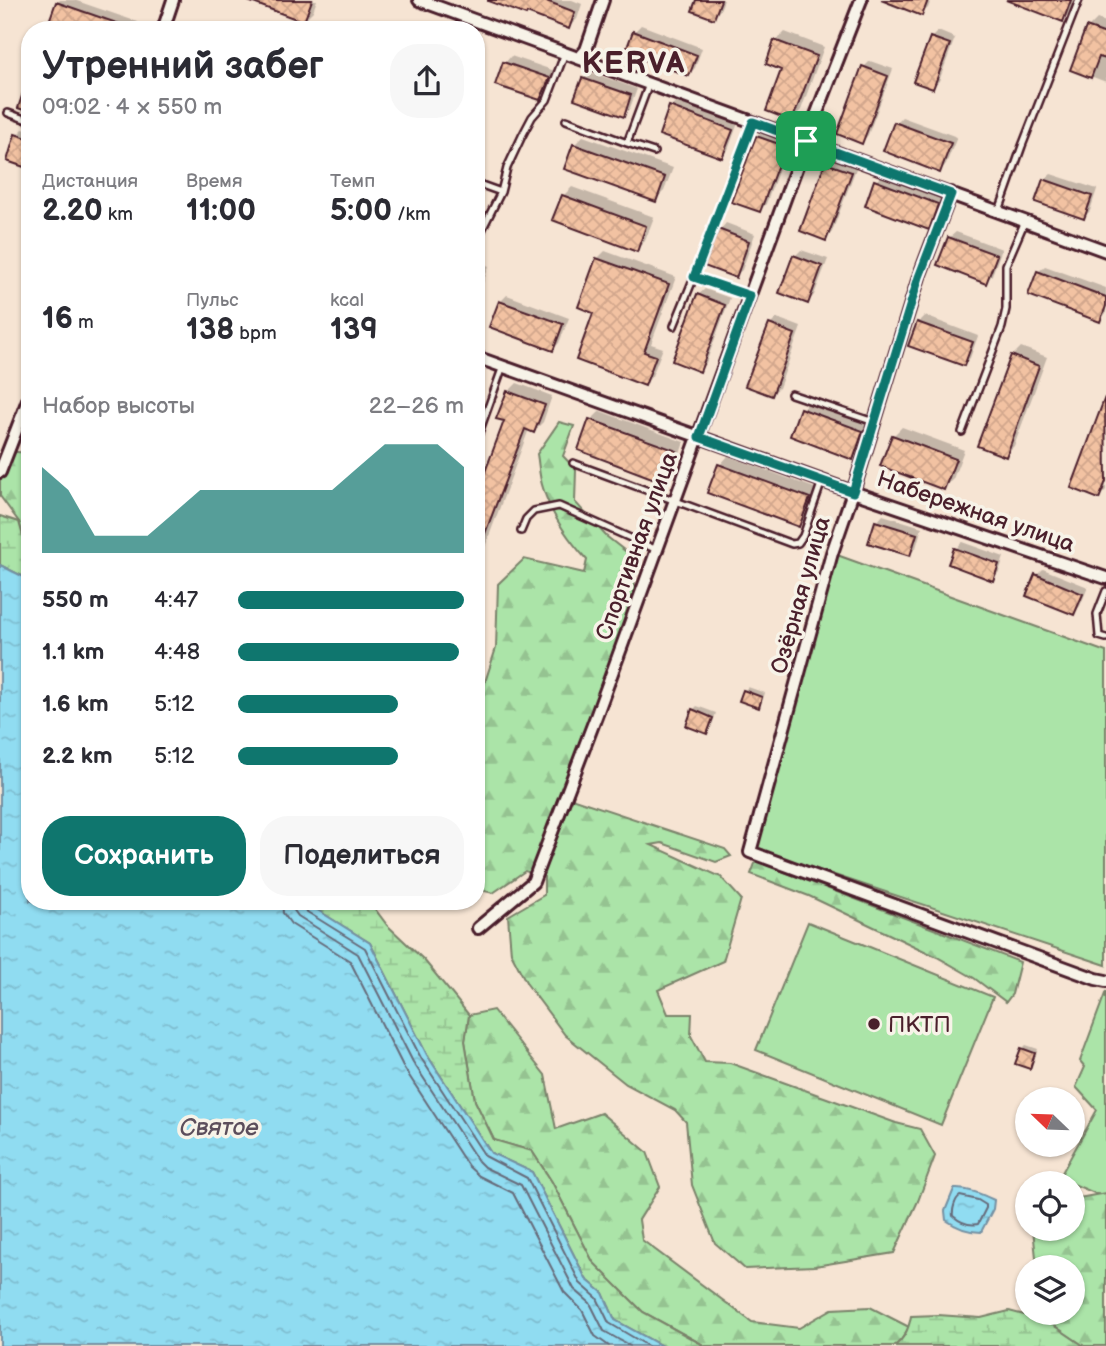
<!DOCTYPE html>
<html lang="ru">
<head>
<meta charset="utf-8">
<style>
  :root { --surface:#fff; --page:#f7f7f7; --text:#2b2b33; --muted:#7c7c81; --accent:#0f766e }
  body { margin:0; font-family:"Balsamiq Sans",sans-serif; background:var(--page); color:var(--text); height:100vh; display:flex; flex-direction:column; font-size:26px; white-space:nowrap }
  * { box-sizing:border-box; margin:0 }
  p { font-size:23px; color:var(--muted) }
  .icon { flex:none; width:38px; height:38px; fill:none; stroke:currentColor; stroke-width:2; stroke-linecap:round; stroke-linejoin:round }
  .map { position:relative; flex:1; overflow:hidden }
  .panel { position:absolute; left:21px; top:21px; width:464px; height:889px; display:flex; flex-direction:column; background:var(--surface); border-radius:28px; box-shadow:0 2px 5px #0004 }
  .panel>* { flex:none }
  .needle { width:46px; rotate:293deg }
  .tools { position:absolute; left:1015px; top:1087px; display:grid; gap:14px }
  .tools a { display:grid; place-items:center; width:70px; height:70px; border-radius:50%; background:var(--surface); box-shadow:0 2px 5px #0004; font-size:35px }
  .pin { position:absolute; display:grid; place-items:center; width:60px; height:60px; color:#fff; margin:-30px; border-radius:14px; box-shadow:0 4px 10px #0006 }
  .round { display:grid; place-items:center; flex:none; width:74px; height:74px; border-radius:28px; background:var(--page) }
  .head { display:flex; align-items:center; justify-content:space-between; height:119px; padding:0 21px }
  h1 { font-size:38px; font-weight:800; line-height:52px }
  .figures { display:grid; grid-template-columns:repeat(3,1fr); gap:10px; height:119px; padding:7px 21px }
  .figures div { display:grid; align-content:center }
  .figures b { font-size:30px; font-weight:800 }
  .figures small { font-size:19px; font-weight:400 }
  .figures p { font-size:19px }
  .chart { height:196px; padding:14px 21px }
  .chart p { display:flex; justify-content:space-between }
  .chart svg { width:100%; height:126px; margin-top:7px; fill:var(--accent); opacity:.7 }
  .button { display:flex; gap:14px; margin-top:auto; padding:14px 21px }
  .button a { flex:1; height:80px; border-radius:28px; background:var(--accent); color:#fff; font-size:28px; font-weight:800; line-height:80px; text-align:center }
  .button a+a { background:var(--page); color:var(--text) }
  ul { padding:0 21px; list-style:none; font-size:23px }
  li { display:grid; grid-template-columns:112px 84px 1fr; align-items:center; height:52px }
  li i { height:18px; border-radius:9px; background:var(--accent) }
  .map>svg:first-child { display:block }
  .green { fill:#abe4a8; stroke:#7a826a; stroke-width:2 }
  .forest { fill:url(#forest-firs); stroke:#7a826a; stroke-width:2 }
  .wetland { fill:url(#wetland-marsh); stroke:#7a826a; stroke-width:2 }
  .water { fill:url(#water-ripples); stroke:#7490a2; stroke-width:2 }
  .shadow { fill:#0003 }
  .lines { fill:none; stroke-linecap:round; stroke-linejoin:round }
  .shore { stroke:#666b7a; stroke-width:2 }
  .building { fill:url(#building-cross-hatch); stroke:#4a1f2b; stroke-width:2 }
  .lane-casing { stroke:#4a1f2b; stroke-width:10 }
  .street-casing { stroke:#4a1f2b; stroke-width:16 }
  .lane { stroke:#f7f3e8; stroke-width:5 }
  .street { stroke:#f7f3e8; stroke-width:10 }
  .route-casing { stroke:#fff; stroke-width:14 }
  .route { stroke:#0f766e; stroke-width:9 }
  .poi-dot { fill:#4a1f2b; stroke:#f7f3e8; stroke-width:2.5 }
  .labels { text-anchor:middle; stroke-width:7; stroke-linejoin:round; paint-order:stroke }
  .street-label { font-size:23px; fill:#4a1f2b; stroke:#f7f3e8 }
  .poi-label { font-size:23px; fill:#4a1f2b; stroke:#f7f3e8; text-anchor:start }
  .water-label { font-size:24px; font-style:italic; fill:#5c4e5c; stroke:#f7f3e8 }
  .district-label { font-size:30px; font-weight:bold; letter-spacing:2px; fill:#4a1f2b; stroke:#f7f3e8 }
</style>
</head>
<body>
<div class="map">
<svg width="1106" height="1346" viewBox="0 0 1106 1346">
  <defs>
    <pattern id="forest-firs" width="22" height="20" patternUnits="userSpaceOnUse" patternTransform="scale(1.75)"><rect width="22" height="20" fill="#abe4a8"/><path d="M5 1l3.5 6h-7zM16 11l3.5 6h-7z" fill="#95c391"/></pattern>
    <pattern id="wetland-marsh" width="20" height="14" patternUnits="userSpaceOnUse" patternTransform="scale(1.75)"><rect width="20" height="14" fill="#abe4a8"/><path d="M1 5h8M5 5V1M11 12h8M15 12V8" fill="none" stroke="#95c391"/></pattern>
    <pattern id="water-ripples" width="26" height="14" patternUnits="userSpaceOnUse" patternTransform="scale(1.75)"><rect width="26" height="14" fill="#90dcf1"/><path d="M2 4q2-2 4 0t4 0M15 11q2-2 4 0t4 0" fill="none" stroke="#7ebccf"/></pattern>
    <pattern id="building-cross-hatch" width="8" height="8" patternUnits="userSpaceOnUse" patternTransform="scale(1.75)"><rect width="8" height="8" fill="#f2c2a2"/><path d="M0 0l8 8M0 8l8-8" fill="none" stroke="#d1a68c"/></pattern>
  </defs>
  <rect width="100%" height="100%" fill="#f6e4d3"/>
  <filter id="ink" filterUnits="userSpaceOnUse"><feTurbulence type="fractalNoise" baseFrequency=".0143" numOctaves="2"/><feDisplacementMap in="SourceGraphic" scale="14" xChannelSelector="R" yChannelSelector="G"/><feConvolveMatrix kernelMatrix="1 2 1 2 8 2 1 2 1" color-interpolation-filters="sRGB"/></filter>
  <g filter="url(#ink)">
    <path class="green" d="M837,555L1106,652V965L756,849Z
      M808,922L993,997L941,1125L756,1050Z
      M1106,991V1198L1059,1178L1097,1110L1076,1087L1085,1067L1080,1061Z"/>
    <path class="forest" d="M559,422L574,426L563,456L576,470L575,502L606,536L634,558L635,620L570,793L574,799L725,849L731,856L716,862L662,843L651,845L721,877L741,899L723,961L658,990L668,1014H692L691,1036L705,1062L730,1063L896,1123L920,1129L935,1156L918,1201L894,1253L815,1266L745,1269L715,1243L692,1185L686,1122L675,1110L626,1084L565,1035L527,984L511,953L508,916L544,895V877L525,871L493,893L476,889V710L496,648L498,584L524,559L584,573L587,560C569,540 551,515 543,488C539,477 539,465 537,454Z
      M3,451L30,453V541L23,536L19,522L0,496V459Z
      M756,861L1020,962L1012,994L1006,1002L974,978L937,957L809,896L751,874Z
      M493,1010L545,1075L556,1129L601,1113L647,1152L660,1187L639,1220L642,1240L752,1322L799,1328L832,1309L870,1307L909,1327L900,1342L894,1346H705L643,1312L593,1262L552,1182L532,1151L494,1140L475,1101L465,1041L469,1015Z
      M1106,1193V1346H1084L1047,1321L1046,1313L1073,1312V1267H1037L1033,1229L1073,1228V1199Z"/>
    <path class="wetland" d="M0,516L19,522L23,536L30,541V580L0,565Z
      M303,901H369L387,925L424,960L469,1015L465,1041L475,1101L494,1140L532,1151L552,1182L593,1262L643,1312L705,1346H662L615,1320L603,1293L586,1279L532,1172L491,1153L427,1055L370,943Z
      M1009,1311L1047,1321L1084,1346H894C905,1339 909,1328 911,1316L938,1315L981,1318Z"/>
    <path class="water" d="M0,565L30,580V901H303L370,943L427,1055L491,1153L532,1172L586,1279L603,1293L615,1320L662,1346H0Z
      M954,1189C968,1188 981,1194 994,1200L993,1209L981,1232C967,1232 957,1228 946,1220L945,1211Z"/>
    <path class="shadow" d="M60,0H74L138,22L135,30H59L57,3Z
      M249,0H317L313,11L304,20Z
      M489,0H572L582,4L577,19L569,27Z
      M698,0H724L720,10L714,17Z
      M885,0H931L928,8L921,14Z
      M1024,0H1074L1069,14L1062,20Z
      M1097,19L1106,22V82L1072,69L1088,28Z
      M641,25L702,48L695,68L689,74L634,32Z
      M938,31L955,38L939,81L932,87L931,38Z
      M785,32L824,47L801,110L792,119L784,69L776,41Z
      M476,46L482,48L476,63Z
      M511,56L555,71L546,91L540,98L505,63Z
      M870,61L893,69L868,135L862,142L864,67Z
      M590,72L637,89L630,108L623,115L583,79Z
      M677,101L738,123L728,150L722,156L671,107Z
      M902,117L957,137L946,164L940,171L896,123Z
      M23,129L30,131V167L17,135Z
      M764,130L790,140L766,204L760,210L734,200L758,136Z
      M583,136L673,168L664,191L655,200L574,145Z
      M834,157L857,166L832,232L826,239L827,164Z
      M1051,174L1097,189L1090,211L1084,217L1044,180Z
      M882,175L944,198L935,221L928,228L876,181Z
      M572,187L654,217L645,241L636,250L563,196Z
      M726,223L755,234L742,270L735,276L720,230Z
      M956,232L1002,249L992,275L986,282L949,238Z
      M801,250L828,259L814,295L808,302L795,256Z
      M605,251L676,277L651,344L663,348L652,376L645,384L596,312L597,259Z
      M476,261L489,266L481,289L476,294Z
      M1045,266L1106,288V313L1100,320L1038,272Z
      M705,289L730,298L706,363L700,370L698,295Z
      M507,295L569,318L559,343L553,349L500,302Z
      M925,316L978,336L970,358L964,364L918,323Z
      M777,318L801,327L779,388L772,394L770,325Z
      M1021,347L1047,357L1014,446L1005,455L1012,356Z
      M517,383L552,396L543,422L534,431L529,429L485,547L476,556V501L506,420L508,392Z
      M808,402L869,425L860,451L853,458L802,409Z
      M1106,409V490L1099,497L1100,415Z
      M600,411L684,442L674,472L665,481L591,420Z
      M902,427L964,450L953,479L944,488L893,436Z
      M728,456L817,489L808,516L799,525L720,465Z
      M883,515L922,527L916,548L910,554L877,522Z
      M962,542L1004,557L999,572L992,579L950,563L956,549Z
      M1043,569L1088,587L1080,606L1074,613L1037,575Z
      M748,687L765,693L762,702L758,706L744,691Z
      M697,706L716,713L711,728L707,732L693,710Z
      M1026,1045L1038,1049L1033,1063L1029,1067L1022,1049Z"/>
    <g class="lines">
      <path class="shore" d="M282,901L283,913L291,924L350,961L404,1068L468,1166L479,1176L513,1193L564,1292L582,1310L595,1336L609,1346
        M292,901L293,909L298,916L358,954L413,1062L478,1161L484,1167L521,1185L574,1289L590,1303L604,1331L630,1346
        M301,901V906L304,910L365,948L421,1058L485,1156L527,1178L580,1283L597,1298L609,1323L648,1346
        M960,1196L978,1200L986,1205V1208L978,1224C968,1226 960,1222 953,1216C952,1210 955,1199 960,1196Z"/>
    </g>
    <path class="building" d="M248,0H312L304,22L248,1Z
      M488,0H544L575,12L569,29L527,13L526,15L488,1Z
      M696,0H721L714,19L692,11Z
      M881,0H928L922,16Z
      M1006,0H1071L1063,22Z
      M56,2L131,28L130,30H53L47,27Z
      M1086,27L1106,34V59L1099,57L1091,78L1070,70Z
      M633,31L697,55L689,76L625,53Z
      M930,37L950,44L933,89L913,82Z
      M774,40L817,56L792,121L766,111L781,70L766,64Z
      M503,62L550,78L540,100L495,85Z
      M862,66L888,76L862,144L837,134Z
      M28,78H30V112L18,108Z
      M582,78L631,95L624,117L574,99Z
      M669,106L733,130L722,158L659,135Z
      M894,122L951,143L940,173L883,151Z
      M15,134L30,139V169L7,161Z
      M756,136L785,146L760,212L731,202Z
      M573,144L665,177L656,202L564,169Z
      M825,163L852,172L826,241L800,231Z
      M1043,179L1092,196L1084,219L1035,202Z
      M874,180L938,204L929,230L865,206Z
      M562,195L646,226L637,252L552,220Z
      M718,229L749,241L736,278L704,266Z
      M948,237L997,255L986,284L937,265Z
      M793,255L822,266L808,304L779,293Z
      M596,258L669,284L644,352L656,356L645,386L576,360L593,313L578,307Z
      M1037,271L1106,297V306L1100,322L1028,295Z
      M697,294L725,305L700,372L672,361Z
      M499,301L563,324L553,351L489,327Z
      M917,322L973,342L964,366L908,346Z
      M769,324L795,334L772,396L745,386Z
      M1011,355L1039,366L1006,457L977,446Z
      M507,391L545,405L534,433L525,429L476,557V496L504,421L496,419Z
      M1105,397L1106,481L1099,499L1071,488Z
      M800,408L863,431L853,460L790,436Z
      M589,419L677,451L665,483L578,450Z
      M892,435L956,459L944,490L880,466Z
      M718,464L810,498L799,527L707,493Z
      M875,521L917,534L910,556L868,543Z
      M954,548L999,564L993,581L948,564Z
      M1035,574L1083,594L1074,615L1026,596Z
      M743,690L762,697L759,708L739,701Z
      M692,709L713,718L707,734L686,726Z
      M1021,1048L1035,1053L1030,1069L1015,1064Z"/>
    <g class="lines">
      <defs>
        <path id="lane" d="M8,113L30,121
          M566,120L627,143L649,84
          M627,143L654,152
          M476,183L501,192L507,168L522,136L532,117L547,100L565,53
          M999,211L1022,146L1079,0
          M476,242L501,192
          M694,277L753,123
          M674,326L694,277L750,296
          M791,394L874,422
          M962,432L1002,327L1006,309V265L1025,221
          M476,441L503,366
          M573,463L792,544L798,543L803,536L822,481
          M521,531L526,519L534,511L559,506L657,550
          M1106,591L1097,614L1099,636L1106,638"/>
        <path id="street" d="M419,0L1106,251
          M163,30L173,0
          M579,58L586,50L603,0
          M951,193L919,277L853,492L832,553L750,852L1096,979L1106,981
          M476,357L853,492L1106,578
          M0,472L30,395
          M478,928L533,882L597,714L806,141L861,0"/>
      </defs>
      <use href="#lane" class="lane-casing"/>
      <use href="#street" class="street-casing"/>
      <use href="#lane" class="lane"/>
      <use href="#street" class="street"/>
    </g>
  </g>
  <g class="lines" filter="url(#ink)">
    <defs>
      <path id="route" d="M753,122L951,194L919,277L853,492L699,437L750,296L694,277Z"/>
    </defs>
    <use href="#route" class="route-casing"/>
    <use href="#route" class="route"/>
  </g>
  <circle class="poi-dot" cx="874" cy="1024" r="7"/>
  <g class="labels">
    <g class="street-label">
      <text transform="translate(976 511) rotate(19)" y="8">Набережная улица</text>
      <text transform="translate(636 546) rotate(-70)" y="8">Спортивная улица</text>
      <text transform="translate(800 595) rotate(-74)" y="8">Озёрная улица</text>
    </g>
    <g class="poi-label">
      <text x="888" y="1032">ПКТП</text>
    </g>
    <g class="water-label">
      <text x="219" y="1135">Святое</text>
    </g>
    <g class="district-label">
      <text x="634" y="73">KERVA</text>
    </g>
  </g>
</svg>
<div class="tools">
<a><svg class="needle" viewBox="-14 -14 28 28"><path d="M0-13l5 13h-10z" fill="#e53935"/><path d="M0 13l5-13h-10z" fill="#7c7c81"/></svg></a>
<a><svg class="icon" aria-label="locate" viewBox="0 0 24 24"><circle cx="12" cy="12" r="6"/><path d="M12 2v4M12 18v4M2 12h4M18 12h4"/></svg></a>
<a><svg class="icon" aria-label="layers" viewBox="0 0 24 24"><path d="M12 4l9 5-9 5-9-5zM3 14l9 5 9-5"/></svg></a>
</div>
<div class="pin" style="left:806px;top:141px;background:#1e9e55"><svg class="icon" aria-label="arrive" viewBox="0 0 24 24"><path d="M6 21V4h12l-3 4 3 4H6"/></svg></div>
<section class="panel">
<div class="head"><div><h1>Утренний забег</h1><p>09:02 · 4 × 550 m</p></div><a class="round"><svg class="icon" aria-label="share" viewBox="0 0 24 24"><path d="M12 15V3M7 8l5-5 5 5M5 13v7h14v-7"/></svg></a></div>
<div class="figures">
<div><p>Дистанция</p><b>2.20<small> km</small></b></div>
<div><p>Время</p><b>11:00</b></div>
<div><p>Темп</p><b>5:00<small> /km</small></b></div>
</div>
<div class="figures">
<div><b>16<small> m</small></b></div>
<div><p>Пульс</p><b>138<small> bpm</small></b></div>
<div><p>kcal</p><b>139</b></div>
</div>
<div class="chart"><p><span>Набор высоты</span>22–26 m</p>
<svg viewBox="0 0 160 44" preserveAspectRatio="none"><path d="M0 44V14L10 22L20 38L30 38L40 38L50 30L60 22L70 22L80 22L90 22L100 22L110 22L120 14L130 6L140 6L150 6L160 14V44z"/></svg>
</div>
<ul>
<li><b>550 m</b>4:47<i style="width:100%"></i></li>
<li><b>1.1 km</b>4:48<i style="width:98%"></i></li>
<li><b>1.6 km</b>5:12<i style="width:71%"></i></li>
<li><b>2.2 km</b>5:12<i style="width:71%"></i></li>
</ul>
<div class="button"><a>Сохранить</a><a>Поделиться</a></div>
</section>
</div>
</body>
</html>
